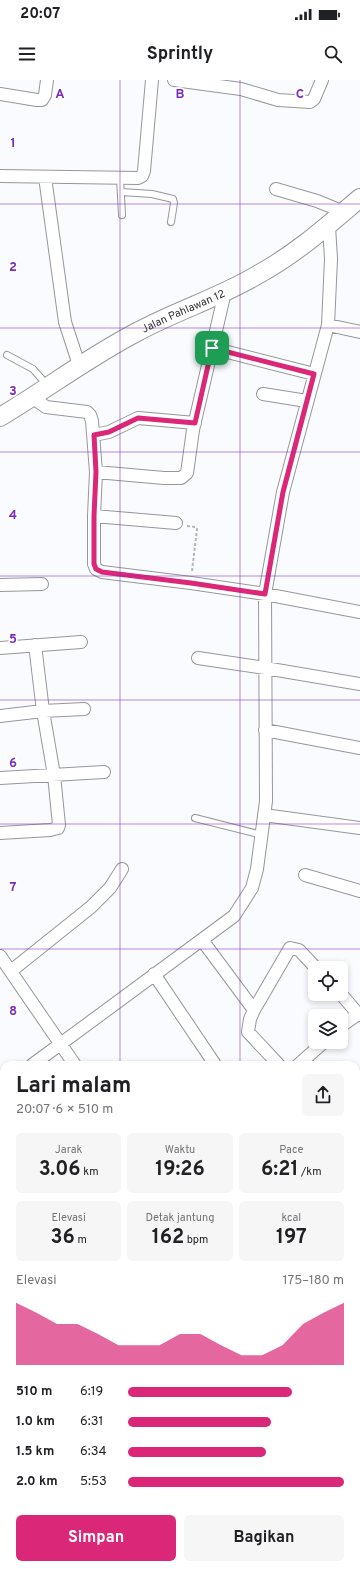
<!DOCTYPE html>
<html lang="id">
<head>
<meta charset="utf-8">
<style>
  :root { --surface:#fff; --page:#f6f6f6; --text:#202124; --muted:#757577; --accent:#db2777 }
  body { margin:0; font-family:Overpass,sans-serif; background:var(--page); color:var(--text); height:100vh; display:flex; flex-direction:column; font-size:15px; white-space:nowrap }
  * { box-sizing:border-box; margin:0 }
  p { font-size:13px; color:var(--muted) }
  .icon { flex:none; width:22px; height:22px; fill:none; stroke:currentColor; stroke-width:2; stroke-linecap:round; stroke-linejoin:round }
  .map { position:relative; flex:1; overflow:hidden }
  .side { position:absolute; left:0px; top:981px; width:360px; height:508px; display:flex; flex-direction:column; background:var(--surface); border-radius:12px 12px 0 0; box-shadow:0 2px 6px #0003 }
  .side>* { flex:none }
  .fabs { position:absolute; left:308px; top:881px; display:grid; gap:8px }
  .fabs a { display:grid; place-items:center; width:40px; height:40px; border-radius:6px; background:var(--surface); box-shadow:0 2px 6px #0003; font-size:20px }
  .pin { position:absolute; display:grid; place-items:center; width:34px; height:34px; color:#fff; margin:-17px; border-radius:8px; box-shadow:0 2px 6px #0006 }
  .round { display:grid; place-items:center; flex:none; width:42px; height:42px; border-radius:6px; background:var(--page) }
  .summary { display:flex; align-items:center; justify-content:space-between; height:68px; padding:0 16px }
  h1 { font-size:22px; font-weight:700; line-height:30px }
  .stats { display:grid; grid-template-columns:repeat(3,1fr); gap:6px; height:68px; padding:4px 16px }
  .stats div { display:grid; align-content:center; border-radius:6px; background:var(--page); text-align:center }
  .stats b { font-size:20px; font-weight:700 }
  .stats small { font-size:11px; font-weight:400 }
  .stats p { font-size:11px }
  .chart { height:112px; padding:8px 16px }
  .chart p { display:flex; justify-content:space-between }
  .chart svg { width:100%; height:72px; margin-top:4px; fill:var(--accent); opacity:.7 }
  .cta { display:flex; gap:8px; margin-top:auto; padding:8px 16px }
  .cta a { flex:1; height:46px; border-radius:6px; background:var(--accent); color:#fff; font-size:16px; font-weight:700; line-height:46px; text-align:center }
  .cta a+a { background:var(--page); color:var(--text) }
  ul { padding:0 16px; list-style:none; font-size:13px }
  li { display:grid; grid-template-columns:64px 48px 1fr; align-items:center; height:30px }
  li i { height:10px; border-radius:5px; background:var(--accent) }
  .status { display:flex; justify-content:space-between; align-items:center; height:28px; padding:0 20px; background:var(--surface); direction:ltr }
  .status svg { height:11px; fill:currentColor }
  header { display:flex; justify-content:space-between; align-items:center; height:52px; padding:0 16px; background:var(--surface); font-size:18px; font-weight:700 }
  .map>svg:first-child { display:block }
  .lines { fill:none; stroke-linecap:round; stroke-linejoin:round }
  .lane-casing { stroke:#959799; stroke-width:8 }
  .street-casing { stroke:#959799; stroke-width:14 }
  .secondary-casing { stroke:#959799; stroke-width:20 }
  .path { stroke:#b3b5b7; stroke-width:2; stroke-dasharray:3 2; stroke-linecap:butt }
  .lane { stroke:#fff; stroke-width:6 }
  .street { stroke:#fff; stroke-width:12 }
  .secondary { stroke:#fff; stroke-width:18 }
  .route-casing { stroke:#fff; stroke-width:8 }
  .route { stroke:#db2777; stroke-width:5 }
  .grid { fill:none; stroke:#7b2cbf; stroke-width:1; stroke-opacity:0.55 }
  .labels { text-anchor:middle; stroke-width:3.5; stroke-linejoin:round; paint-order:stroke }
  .street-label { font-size:11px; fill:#303132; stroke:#fff }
  .grid-label { font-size:13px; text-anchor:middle; font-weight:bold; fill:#7b2cbf; stroke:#fff; stroke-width:3.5; stroke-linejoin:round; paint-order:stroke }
</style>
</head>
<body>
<div class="status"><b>20:07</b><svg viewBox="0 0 49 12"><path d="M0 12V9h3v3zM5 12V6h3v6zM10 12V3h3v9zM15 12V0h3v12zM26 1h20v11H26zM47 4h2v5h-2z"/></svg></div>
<header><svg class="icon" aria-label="menu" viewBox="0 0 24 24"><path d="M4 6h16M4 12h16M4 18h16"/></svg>Sprintly<svg class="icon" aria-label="search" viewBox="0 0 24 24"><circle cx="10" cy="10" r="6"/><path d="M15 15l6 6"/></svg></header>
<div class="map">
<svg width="360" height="1489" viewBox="0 0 360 1489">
  <rect width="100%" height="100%" fill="#f9fbfe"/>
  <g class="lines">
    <defs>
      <path id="lane" d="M120,98L122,135
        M121,112L152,114L173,119L174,123L171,142
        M7,275L33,289L47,305
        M195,738L262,755
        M2,1336L4,1333"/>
      <path id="street" d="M174,0L241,9L278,20L310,22L314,19L322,0
        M0,14L37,20H42L45,15L47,0
        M0,96L138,98L142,96L144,91L152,0
        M45,97L65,242L79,285
        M276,109L317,121L344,132
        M328,245L360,252
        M212,268L314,294
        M263,314L307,321
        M32,317L46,327L87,332L90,335L92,341L96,392L94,436V484L96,489L102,492L191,503L265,514L360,532
        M94,355L109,352L138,338L195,343
        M96,392L164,398H181L187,393L193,350L225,212
        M94,436L176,443
        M0,505L42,504
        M0,568L81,562
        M198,578L265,588L360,604
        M0,636L43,631L84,629
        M265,650L360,668
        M0,698L104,692
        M264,735L360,748
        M0,753L50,750L58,748L59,745L54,695L43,631L35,565
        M305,795L360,811
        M202,860L254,930L250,939L248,952L279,985
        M0,876L75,985
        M11,891L91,827L110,808L122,789
        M154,894L214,983
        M341,914L358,934
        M254,930L290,868L299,870L316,888
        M341,946L358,934L360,935
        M32,985L234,836L252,808L257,789L266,721L265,514L283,412L328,245L331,179L329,146
        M298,985L324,962
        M0,1010L4,1007
        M0,1026L4,1031
        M0,1161L4,1164
        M356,1168L360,1173
        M0,1227L4,1224
        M0,1271L4,1273
        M356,1352L360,1348
        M356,1382L360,1386
        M3,1430L4,1425
        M36,1485L38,1489
        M271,1485L274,1489
        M176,1489L181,1485"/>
      <g id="secondary">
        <path id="s1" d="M0,337C47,309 90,276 139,251C178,230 221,217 259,194C297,173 327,146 360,118"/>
      </g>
    </defs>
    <use href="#lane" class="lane-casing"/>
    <use href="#street" class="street-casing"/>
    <use href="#secondary" class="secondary-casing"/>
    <path class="path" d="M187,446L195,447L197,449L192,491"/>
    <use href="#lane" class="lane"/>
    <use href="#street" class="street"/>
    <use href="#secondary" class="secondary"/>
  </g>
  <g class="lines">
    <defs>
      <path id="route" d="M212,268L314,294L283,412L265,514L191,503L102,492L96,489L94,484V436L96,392L94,355L109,352L138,338L195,343Z"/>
    </defs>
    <use href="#route" class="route-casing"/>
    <use href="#route" class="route"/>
  </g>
  <path class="grid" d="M120,0V985M240,0V985M0,124H360M0,248H360M0,372H360M0,496H360M0,620H360M0,744H360M0,869H360M0,993H4M356,993H360M0,1117H4M356,1117H360M0,1241H4M356,1241H360M0,1365H4M356,1365H360M120,1485V1489M240,1485V1489"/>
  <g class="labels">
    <g class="street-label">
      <text dy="4" stroke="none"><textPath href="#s1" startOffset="212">Jalan Pahlawan 12</textPath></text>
    </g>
  </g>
  <g class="grid-label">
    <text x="60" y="18">A</text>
    <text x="180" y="18">B</text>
    <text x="300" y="18">C</text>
    <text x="13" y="67">1</text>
    <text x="13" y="191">2</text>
    <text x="13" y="315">3</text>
    <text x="13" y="439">4</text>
    <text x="13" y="563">5</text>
    <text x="13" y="687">6</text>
    <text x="13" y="811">7</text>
    <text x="13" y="935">8</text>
  </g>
</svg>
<div class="fabs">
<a><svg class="icon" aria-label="locate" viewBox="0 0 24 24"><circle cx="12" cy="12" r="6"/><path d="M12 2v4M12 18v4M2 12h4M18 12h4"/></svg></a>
<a><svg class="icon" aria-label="layers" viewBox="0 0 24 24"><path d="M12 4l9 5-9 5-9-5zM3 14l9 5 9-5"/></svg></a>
</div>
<div class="pin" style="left:212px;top:268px;background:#1e9e55"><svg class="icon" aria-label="arrive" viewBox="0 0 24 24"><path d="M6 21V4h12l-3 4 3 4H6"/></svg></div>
<section class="side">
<div class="summary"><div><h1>Lari malam</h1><p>20:07 · 6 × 510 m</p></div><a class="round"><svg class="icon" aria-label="share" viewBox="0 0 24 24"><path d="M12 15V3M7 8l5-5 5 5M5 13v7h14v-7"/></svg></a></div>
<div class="stats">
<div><p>Jarak</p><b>3.06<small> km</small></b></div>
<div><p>Waktu</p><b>19:26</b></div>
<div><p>Pace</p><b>6:21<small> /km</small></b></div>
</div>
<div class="stats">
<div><p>Elevasi</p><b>36<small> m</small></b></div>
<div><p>Detak jantung</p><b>162<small> bpm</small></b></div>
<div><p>kcal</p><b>197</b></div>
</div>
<div class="chart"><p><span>Elevasi</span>175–180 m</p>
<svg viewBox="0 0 160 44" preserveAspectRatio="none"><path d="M0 44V6L10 12L20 19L30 19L40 25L50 32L60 32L70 32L80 25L90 25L100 32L110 38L120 38L130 32L140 19L150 12L160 6V44z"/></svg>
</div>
<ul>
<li><b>510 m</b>6:19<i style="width:76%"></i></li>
<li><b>1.0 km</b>6:31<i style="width:66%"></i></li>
<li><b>1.5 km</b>6:34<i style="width:64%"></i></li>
<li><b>2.0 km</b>5:53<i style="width:100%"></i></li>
</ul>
<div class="cta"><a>Simpan</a><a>Bagikan</a></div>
</section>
</div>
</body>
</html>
